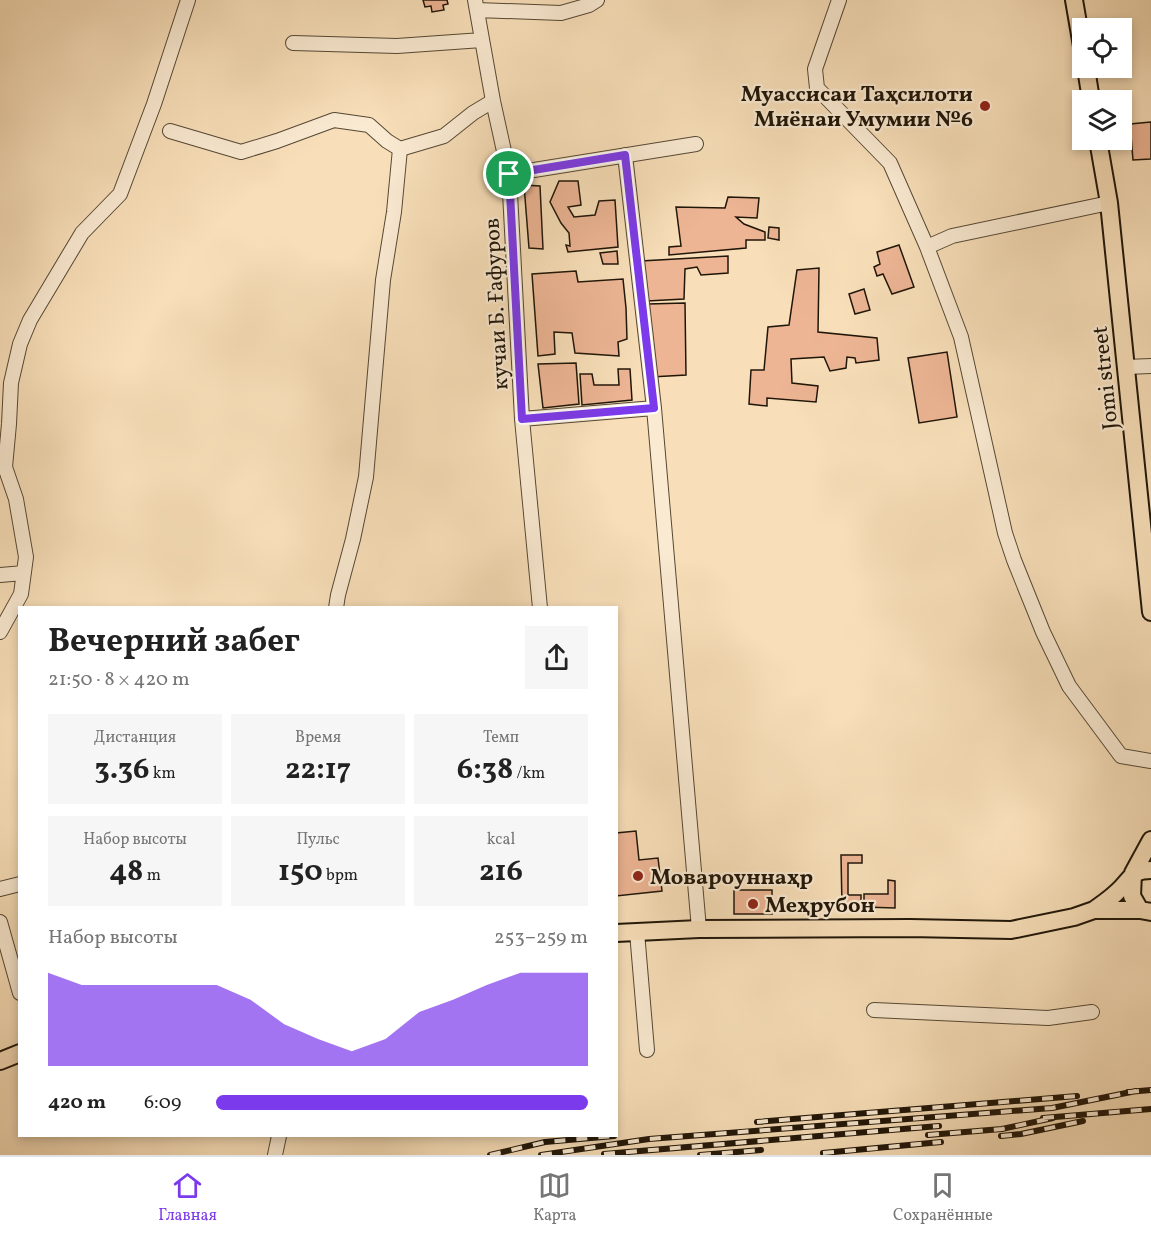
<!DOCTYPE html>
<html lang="ru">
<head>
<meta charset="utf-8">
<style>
  :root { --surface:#fff; --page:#f6f6f6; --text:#222; --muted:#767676; --line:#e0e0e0; --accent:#7c3aed }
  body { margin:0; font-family:Vollkorn,serif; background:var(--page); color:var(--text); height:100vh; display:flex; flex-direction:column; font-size:22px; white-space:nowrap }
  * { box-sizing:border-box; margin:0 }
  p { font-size:20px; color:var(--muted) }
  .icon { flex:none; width:33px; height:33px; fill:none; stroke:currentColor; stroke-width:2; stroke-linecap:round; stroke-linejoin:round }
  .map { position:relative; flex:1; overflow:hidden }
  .panel { position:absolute; left:18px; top:606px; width:600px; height:531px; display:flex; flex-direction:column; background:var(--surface); border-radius:0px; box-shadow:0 3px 9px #0003 }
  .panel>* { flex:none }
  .controls { position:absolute; left:1072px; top:18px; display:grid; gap:12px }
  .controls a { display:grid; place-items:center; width:60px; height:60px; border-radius:0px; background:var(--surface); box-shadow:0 3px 9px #0003; font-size:30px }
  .pin { position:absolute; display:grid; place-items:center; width:51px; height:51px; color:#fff; margin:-26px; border:3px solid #fff; border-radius:50%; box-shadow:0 2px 6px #0007 }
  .round { display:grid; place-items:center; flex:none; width:63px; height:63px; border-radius:0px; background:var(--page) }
  .summary { display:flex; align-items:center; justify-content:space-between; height:102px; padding:0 30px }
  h1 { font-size:33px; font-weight:700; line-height:45px }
  .figures { display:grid; grid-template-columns:repeat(3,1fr); gap:9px; height:102px; padding:6px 30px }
  .figures div { display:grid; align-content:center; border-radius:0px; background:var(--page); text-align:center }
  .figures b { font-size:30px; font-weight:700 }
  .figures small { font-size:16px; font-weight:400 }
  .figures p { font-size:16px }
  .chart { height:168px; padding:12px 30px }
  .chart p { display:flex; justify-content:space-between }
  .chart svg { width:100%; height:108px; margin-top:6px; fill:var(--accent); opacity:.7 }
  ul { padding:0 30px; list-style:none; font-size:20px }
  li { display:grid; grid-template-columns:96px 72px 1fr; align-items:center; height:45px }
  li i { height:15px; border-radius:8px; background:var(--accent) }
  .tabs { display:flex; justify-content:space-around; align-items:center; height:84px; border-top:2px solid var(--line); background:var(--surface); font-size:16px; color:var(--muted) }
  .tabs a { display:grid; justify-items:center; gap:3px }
  .tabs .on { color:var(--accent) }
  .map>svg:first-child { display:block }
  .building { fill:#edb594; stroke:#1f1508; stroke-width:1.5 }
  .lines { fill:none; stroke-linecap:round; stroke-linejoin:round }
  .minor-casing { stroke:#554834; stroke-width:16 }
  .major-casing { stroke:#1f1508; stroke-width:20 }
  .minor { stroke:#faead2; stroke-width:14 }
  .major { stroke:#f8dfb9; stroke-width:16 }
  .rail-casing { stroke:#1f1508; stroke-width:6 }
  .rail { stroke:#faead2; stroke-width:4; stroke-dasharray:11; stroke-linecap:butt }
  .route-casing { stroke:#fff; stroke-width:12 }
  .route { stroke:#7c3aed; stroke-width:8 }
  .poi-dot { fill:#8f2418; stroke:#faead2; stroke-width:2 }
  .labels { text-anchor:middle; stroke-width:4.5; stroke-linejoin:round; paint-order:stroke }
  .poi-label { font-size:22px; font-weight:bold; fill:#1f1508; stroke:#faead2; text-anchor:start }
  .street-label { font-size:22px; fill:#1f1508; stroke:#faead2 }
</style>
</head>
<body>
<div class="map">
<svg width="1151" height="1155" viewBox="0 0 1151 1155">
  <rect width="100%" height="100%" fill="#f8dfb9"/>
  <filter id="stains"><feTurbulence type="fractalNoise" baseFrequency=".00333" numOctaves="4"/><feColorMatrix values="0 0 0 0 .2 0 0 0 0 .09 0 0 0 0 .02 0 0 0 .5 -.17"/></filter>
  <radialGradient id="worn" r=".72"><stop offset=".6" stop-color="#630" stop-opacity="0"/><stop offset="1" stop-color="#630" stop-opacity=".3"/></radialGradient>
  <path class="building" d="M423,0H447L448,4L443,5L444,10L432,12L431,6L425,7Z
    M1151,122V159L1133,160L1130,124Z
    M559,181H578L581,205L568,207L574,217L595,215L599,201L615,200L618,247L568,252L566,245L570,246L569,233L561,223L550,202Z
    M524,185L540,186L543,249L529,248Z
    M728,197L759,198L757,218L736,217L744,224L765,232V240H746V248L669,255V247L681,246L676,207L725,208Z
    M769,227L779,228V240L768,238Z
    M899,245L914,287L892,294L883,274L877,276L874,267L880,264L877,252Z
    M617,251L618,264H603L600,253Z
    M728,256V273L701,275L697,267L685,269L684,299L647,301L641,261Z
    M819,268L818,332L877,338L879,360L856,363L855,358L847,357L846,368L830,371L824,357L791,359L792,383L818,386L816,402L767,398V406L749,404L751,370H764L768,327L789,325L797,270Z
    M576,271L578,282L623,279L626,308L627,339L618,342L619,356L575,353L572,333L554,332L555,354L538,356L532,274Z
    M864,289L870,310L855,314L849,294Z
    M685,303L686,375L651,377L648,304Z
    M947,352L957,417L919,423L908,358Z
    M576,363L579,404L543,408L538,364Z
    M618,369H630L632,400L582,405L580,374H592L594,385H619Z
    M636,831L639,860L658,858L662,891L616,896V833Z
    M841,855H862V863H848V895H861V907H842Z
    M888,880L895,881V908L864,907V894H888Z
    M734,890H772V914H734Z"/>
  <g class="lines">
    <defs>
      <path id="minor" d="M475,0L493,101L509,174L522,419L540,608
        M839,0L815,69L817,88L890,163L927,247L961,337L1005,533L1014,560L1043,632L1069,686L1121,756L1151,761
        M477,10L561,13L589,5L597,0
        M293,43L397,46L482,40
        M170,131L241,152L277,141L334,120L369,125L387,141L400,149L444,136L473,113L493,101
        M625,155L654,408L699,929
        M509,174L696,144
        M927,247L952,236L1109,203
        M1126,367L1151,366
        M522,419L654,408
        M0,575L24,573
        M336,608L338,595L353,539L366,477L383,280L394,212L400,149
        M0,632L21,594L26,557L16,499L5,467L9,424L11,383L20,344L30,320L82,233L120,194L154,104L188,0
        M0,889L20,884
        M0,922L20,993
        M637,932L647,1050
        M874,1010L1048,1018L1092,1012
        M275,1155L279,1136"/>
      <path id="major" d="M1074,0L1083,52
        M1086,68L1091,100
        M1098,140L1109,203L1151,612
        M1094,910C1102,904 1110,899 1117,892C1131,880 1130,870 1151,870
        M1140,910L1132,896L1133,873L1151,840
        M616,933L699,929L910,928L1011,930L1074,917L1094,910H1140L1151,912
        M0,1061L20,1053"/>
    </defs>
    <use href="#minor" class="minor-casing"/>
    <use href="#major" class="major-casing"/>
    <use href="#minor" class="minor"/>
    <use href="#major" class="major"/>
    <defs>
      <path id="rail" d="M1128,1092L1151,1090
        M1043,1118L1151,1109
        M757,1122L1077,1096
        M928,1135L1002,1129L1053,1118
        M1001,1136L1021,1134L1083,1121
        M823,1153L941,1142
        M604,1154L939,1126
        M490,1155L545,1142L614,1136
        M541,1155L649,1139L1052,1108L1136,1091
        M700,1155L761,1150"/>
    </defs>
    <use href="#rail" class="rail-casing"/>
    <use href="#rail" class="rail"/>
  </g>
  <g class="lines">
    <defs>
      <path id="route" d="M625,155L654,408L522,419L509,174Z"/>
    </defs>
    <use href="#route" class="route-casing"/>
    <use href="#route" class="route"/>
  </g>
  <g class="poi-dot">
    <circle cx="985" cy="106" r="6"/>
    <circle cx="638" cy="876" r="6"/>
    <circle cx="753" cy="904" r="6"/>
  </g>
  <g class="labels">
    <g class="poi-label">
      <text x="973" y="101" text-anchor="end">Муассисаи Таҳсилоти<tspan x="973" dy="25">Миёнаи Умумии №6</tspan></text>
      <text x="650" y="884">Мовароуннаҳр</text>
      <text x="765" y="912">Меҳрубон</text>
    </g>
    <g class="street-label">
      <text transform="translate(495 304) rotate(-93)" y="8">кучаи Б. Ғафуров</text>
      <text transform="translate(1104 378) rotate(-96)" y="8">Jomi street</text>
    </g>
  </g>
  <rect width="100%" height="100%" filter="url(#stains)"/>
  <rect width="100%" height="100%" fill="url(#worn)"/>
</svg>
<div class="controls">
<a><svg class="icon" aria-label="locate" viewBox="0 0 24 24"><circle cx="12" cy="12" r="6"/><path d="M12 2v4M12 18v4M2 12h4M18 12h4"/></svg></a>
<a><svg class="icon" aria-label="layers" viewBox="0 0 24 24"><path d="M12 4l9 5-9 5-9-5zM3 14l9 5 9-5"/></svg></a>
</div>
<div class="pin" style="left:509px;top:174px;background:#1e9e55"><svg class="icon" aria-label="arrive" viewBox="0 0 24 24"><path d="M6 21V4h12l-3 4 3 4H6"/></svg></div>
<section class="panel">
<div class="summary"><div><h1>Вечерний забег</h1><p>21:50 · 8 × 420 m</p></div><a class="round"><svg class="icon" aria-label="share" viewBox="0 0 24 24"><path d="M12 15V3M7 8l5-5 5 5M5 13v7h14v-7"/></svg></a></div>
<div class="figures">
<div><p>Дистанция</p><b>3.36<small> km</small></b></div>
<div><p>Время</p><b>22:17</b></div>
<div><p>Темп</p><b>6:38<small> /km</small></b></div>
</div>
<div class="figures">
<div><p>Набор высоты</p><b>48<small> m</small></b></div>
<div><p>Пульс</p><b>150<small> bpm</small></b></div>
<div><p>kcal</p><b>216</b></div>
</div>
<div class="chart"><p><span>Набор высоты</span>253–259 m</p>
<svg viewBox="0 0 160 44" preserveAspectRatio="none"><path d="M0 44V6L10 11L20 11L30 11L40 11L50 11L60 17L70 27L80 33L90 38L100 33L110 22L120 17L130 11L140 6L150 6L160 6V44z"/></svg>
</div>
<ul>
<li><b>420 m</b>6:09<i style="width:100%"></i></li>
</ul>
</section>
</div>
<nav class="tabs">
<a class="on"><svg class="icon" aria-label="home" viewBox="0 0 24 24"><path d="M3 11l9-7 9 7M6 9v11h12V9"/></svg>Главная</a>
<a><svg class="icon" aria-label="map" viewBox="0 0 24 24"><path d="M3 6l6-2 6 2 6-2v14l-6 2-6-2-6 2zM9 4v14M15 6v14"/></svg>Карта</a>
<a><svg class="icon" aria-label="saved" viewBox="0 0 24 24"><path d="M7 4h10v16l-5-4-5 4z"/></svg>Сохранённые</a>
</nav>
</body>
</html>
